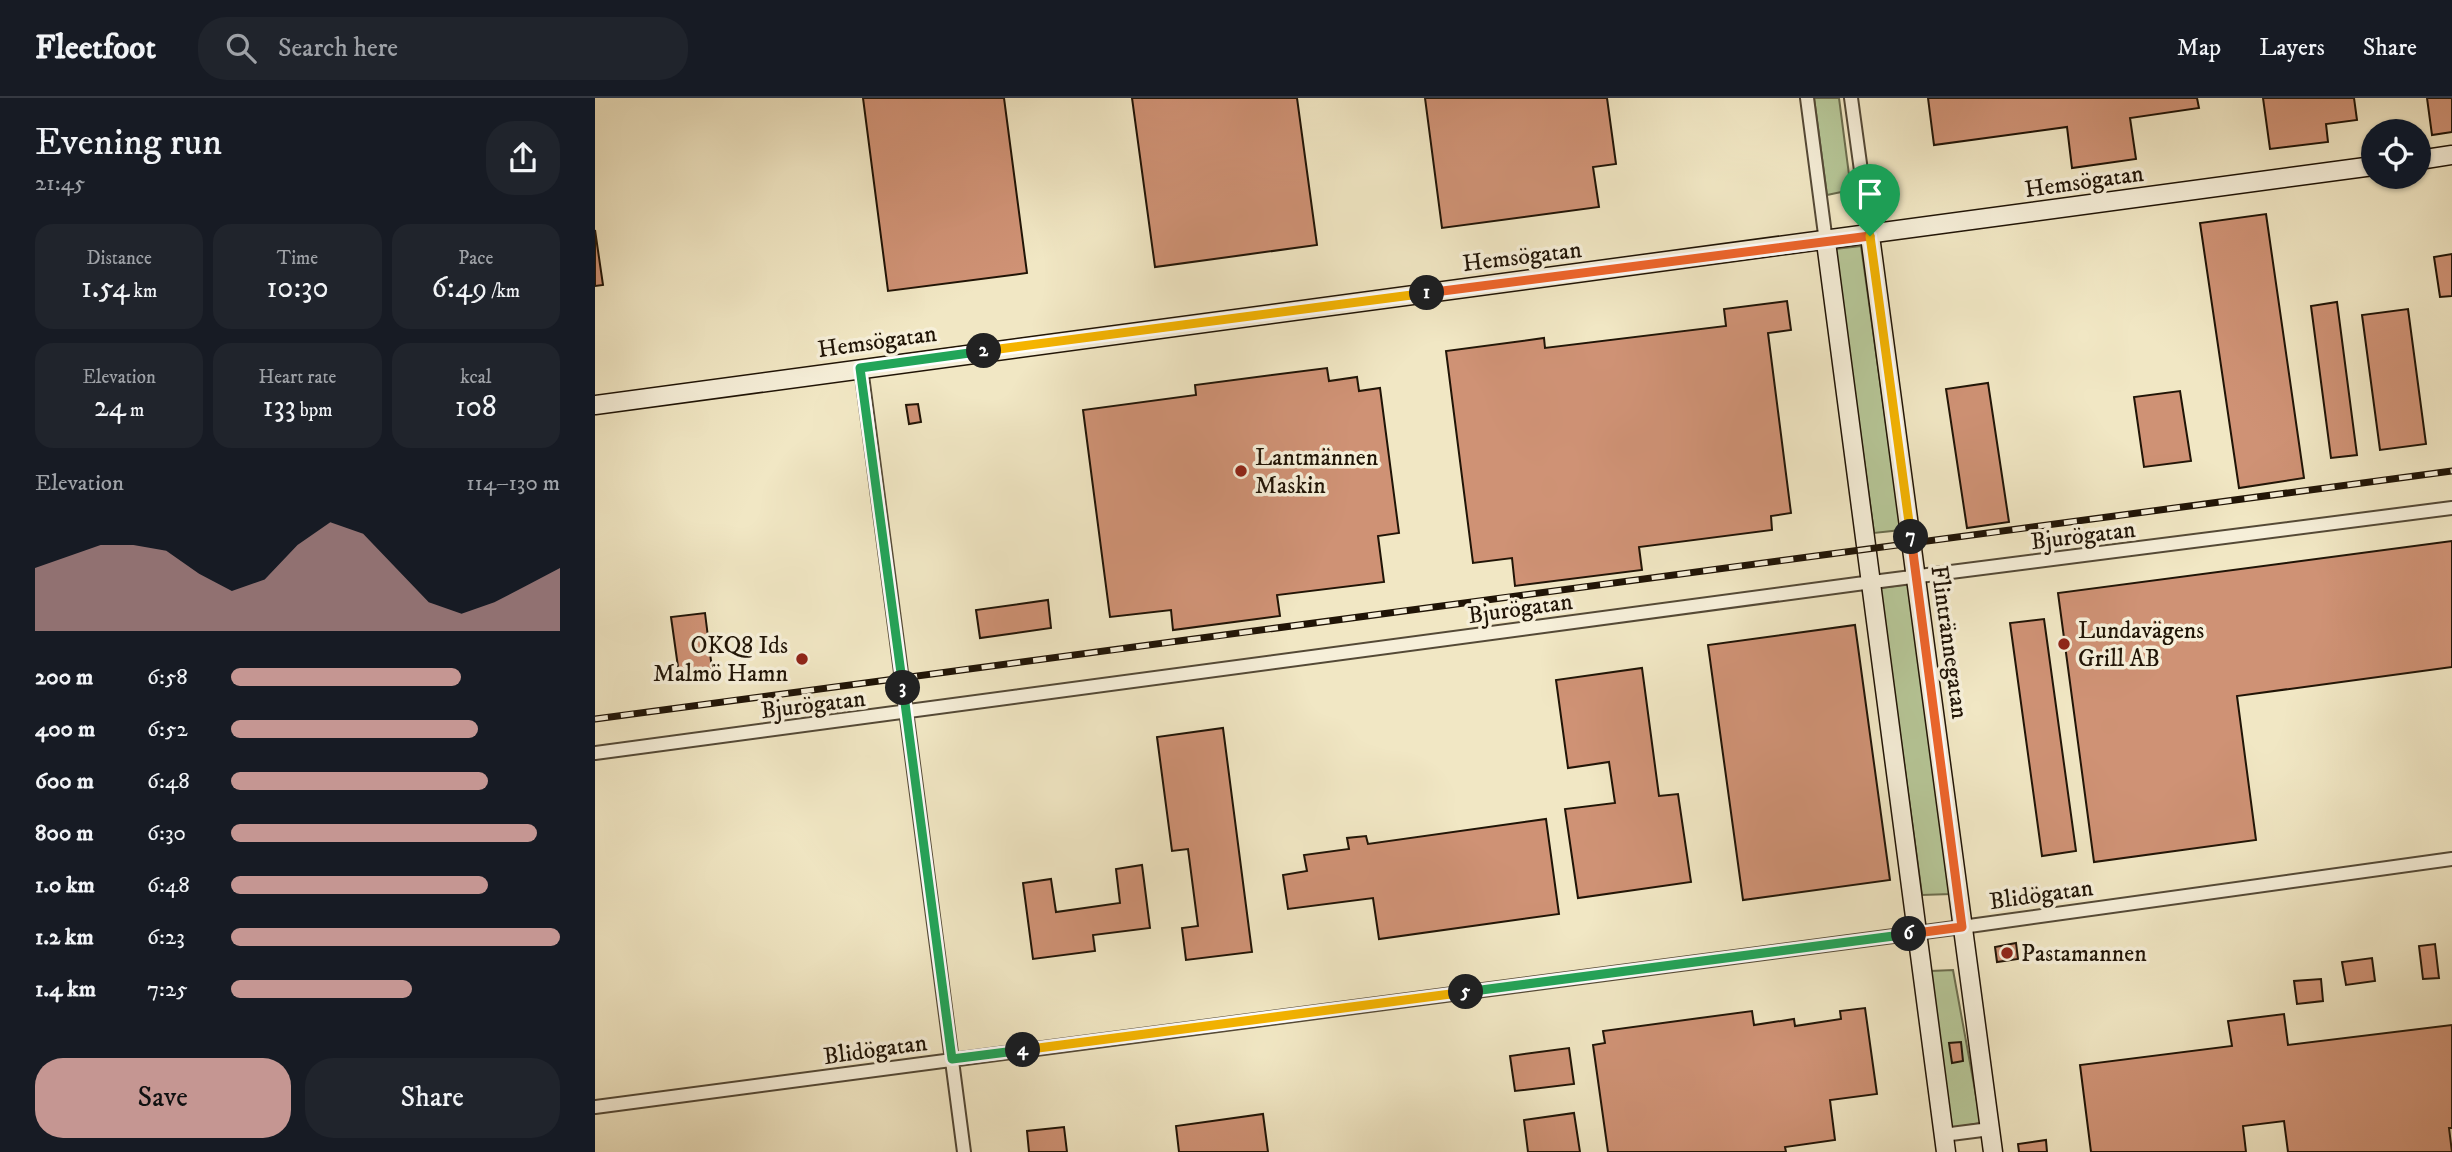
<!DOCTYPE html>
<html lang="en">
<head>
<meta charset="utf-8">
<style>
  :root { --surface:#171b24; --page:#20242c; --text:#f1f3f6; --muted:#9ea1a6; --line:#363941; --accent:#c59692 }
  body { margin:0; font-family:"IM FELL DW Pica",serif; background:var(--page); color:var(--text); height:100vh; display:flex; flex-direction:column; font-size:26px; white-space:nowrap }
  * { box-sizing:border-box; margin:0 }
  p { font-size:23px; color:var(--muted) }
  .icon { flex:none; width:38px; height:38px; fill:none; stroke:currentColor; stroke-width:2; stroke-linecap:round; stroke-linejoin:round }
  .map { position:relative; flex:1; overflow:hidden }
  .drawer { display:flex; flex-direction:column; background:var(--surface); width:595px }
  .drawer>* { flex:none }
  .fabs { position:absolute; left:1766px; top:21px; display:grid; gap:14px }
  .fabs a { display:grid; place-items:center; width:70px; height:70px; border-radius:50%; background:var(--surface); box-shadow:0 2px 5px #0004; font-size:35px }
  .pin { position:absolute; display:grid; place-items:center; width:60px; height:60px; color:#fff; margin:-72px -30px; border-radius:50% 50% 50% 0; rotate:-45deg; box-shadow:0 0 7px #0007 }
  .pin .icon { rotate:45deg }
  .km { position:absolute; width:35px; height:35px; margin:-18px; border-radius:50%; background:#222; color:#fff; font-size:19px; line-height:35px; text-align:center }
  .round { display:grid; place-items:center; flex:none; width:74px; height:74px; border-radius:28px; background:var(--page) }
  .overview { display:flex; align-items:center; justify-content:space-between; height:119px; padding:0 35px }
  h1 { font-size:38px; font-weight:600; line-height:52px }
  .metrics { display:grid; grid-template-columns:repeat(3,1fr); gap:10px; height:119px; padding:7px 35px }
  .metrics div { display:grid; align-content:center; border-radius:18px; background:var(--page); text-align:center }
  .metrics b { font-size:30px; font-weight:600 }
  .metrics small { font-size:19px; font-weight:400 }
  .metrics p { font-size:19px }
  .chart { height:196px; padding:14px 35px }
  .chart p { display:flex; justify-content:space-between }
  .chart svg { width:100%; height:126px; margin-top:7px; fill:var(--accent); opacity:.7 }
  .cta { display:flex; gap:14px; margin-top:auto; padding:14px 35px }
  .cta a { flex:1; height:80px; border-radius:28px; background:var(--accent); color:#111; font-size:28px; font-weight:600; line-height:80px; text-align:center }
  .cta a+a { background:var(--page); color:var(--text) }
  ul { padding:0 35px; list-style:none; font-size:23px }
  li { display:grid; grid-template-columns:112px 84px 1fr; align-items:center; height:52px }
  li i { height:18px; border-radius:9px; background:var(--accent) }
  header { display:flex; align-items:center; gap:42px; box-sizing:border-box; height:98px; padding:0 35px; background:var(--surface); border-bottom:2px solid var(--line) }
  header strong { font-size:33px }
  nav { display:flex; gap:38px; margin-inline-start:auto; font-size:24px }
  .search { width:490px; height:63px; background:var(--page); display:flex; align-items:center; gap:18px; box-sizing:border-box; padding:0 24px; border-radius:28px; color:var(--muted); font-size:26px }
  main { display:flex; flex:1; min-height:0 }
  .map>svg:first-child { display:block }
  .green { fill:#b6c697; stroke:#6b6d4e; stroke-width:2 }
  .building { fill:#cf9275; stroke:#201406; stroke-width:2 }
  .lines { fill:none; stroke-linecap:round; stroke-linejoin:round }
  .street-casing { stroke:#544936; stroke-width:16 }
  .secondary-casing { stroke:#201406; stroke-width:21 }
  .street { stroke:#f6efd9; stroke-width:12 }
  .secondary { stroke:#f6efd9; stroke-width:18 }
  .rail-casing { stroke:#201406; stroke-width:7 }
  .rail { stroke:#f6efd9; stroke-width:4.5; stroke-dasharray:13; stroke-linecap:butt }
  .split-1-casing { stroke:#fff; stroke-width:14 }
  .split-2-casing { stroke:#fff; stroke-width:14 }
  .split-3-casing { stroke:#fff; stroke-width:14 }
  .split-4-casing { stroke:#fff; stroke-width:14 }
  .split-5-casing { stroke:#fff; stroke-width:14 }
  .split-6-casing { stroke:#fff; stroke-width:14 }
  .split-7-casing { stroke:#fff; stroke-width:14 }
  .split-8-casing { stroke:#fff; stroke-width:14 }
  .split-1 { stroke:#f0652b; stroke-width:9 }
  .split-2 { stroke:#f5b400; stroke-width:9 }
  .split-3 { stroke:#22a559; stroke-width:9 }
  .split-4 { stroke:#22a559; stroke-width:9 }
  .split-5 { stroke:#f5b400; stroke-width:9 }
  .split-6 { stroke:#22a559; stroke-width:9 }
  .split-7 { stroke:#f0652b; stroke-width:9 }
  .split-8 { stroke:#f5b400; stroke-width:9 }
  .poi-dot { fill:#8f2418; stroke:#f6efd9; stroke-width:2.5 }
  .labels { text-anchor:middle; stroke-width:7; stroke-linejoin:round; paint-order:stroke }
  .street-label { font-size:24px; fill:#201406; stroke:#f6efd9 }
  .poi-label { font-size:24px; fill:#201406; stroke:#f6efd9; text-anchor:start }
</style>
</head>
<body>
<header>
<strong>Fleetfoot</strong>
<div class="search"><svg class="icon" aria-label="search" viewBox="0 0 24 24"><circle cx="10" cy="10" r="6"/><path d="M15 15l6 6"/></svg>Search here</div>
<nav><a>Map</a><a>Layers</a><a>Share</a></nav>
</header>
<main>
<section class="drawer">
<div class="overview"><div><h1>Evening run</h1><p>21:45</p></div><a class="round"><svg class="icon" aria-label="share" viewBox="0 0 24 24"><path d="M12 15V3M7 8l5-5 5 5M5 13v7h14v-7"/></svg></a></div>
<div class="metrics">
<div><p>Distance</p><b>1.54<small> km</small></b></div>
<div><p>Time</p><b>10:30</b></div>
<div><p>Pace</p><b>6:49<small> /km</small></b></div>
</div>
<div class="metrics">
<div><p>Elevation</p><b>24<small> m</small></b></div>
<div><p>Heart rate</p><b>133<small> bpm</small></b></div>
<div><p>kcal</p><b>108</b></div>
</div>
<div class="chart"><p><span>Elevation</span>114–130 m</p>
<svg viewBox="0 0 160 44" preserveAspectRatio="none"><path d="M0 44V22L10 18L20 14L30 14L40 16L50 24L60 30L70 26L80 14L90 6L100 10L110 22L120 34L130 38L140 34L150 28L160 22V44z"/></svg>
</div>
<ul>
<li><b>200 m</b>6:58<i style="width:70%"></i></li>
<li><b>400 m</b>6:52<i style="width:75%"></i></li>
<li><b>600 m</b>6:48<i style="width:78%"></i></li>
<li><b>800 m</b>6:30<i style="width:93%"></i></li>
<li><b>1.0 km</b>6:48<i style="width:78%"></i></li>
<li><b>1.2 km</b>6:23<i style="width:100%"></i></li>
<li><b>1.4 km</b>7:25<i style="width:55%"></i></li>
</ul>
<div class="cta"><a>Save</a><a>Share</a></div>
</section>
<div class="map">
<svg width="1857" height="1054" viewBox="0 0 1857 1054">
  <rect width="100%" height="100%" fill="#f1e7c4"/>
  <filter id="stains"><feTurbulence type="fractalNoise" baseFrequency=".00286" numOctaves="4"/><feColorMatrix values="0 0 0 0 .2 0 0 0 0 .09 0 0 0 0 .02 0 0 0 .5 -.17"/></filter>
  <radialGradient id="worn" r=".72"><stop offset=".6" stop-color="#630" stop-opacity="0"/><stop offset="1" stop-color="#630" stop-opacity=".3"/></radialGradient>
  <path class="green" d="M1219,0H1244L1256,92L1232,97Z
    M1266,148L1306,432L1279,435L1240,151Z
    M1314,486L1356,796L1327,797L1285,490Z
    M1358,872L1386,1025L1356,1030L1336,873Z"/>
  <path class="building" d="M268,0H409L432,175L293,193Z
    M537,0H702L722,147L560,169Z
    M830,0H1012L1021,66L998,69L1004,109L847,130Z
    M1333,0H1602L1604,10L1535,20L1541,61L1477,70L1472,29L1339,47Z
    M1668,0H1759L1762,22L1731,26L1733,44L1675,51Z
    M1832,0H1857V34L1837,37Z
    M1671,116L1709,380L1644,390L1605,125Z
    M0,132L8,187L0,188Z
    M1857,156V198L1845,199L1839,159Z
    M1192,203L1196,232L1173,235L1196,415L1176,418L1177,432L1044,449L1047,472L920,488L917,460L878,465L851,253L949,240L950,250L1131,228L1129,211Z
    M1742,204L1762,357L1736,360L1716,208Z
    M1813,211L1831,346L1785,352L1767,217Z
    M732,270L734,283L762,279L764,293L785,290L804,435L783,438L789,484L682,497L685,518L578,532L576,512L515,519L488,312L601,297L600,287Z
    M1393,285L1414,424L1372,430L1351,291Z
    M1585,293L1596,363L1549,369L1539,299Z
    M323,306L326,324L314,326L311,307Z
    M1857,443V569L1642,598L1661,742L1499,764L1463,495Z
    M453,502L456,530L385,540L381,512Z
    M110,515L117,571L84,576L76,519Z
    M1449,521L1481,753L1447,758L1415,525Z
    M1260,527L1295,782L1148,802L1113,547Z
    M1047,570L1064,698L1083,696L1096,784L983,800L970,711L1020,705L1014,664L973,670L961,582Z
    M628,630L657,854L591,862L587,830L603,828L593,751L577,753L562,639Z
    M951,721L964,816L784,841L778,800L693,811L688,777L712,773L709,757L754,751L752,740L771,738L773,746Z
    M547,767L555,830L498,837L500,853L438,861L428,785L456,781L461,814L525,805L521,771Z
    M1421,845L1423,861L1402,864L1400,849Z
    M1840,846L1844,880L1828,881L1824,848Z
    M1777,860L1780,883L1751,887L1747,864Z
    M1726,881L1728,903L1702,906L1699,883Z
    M1270,910L1282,996L1235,1002L1240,1042L1190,1049L1191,1054H1013L998,947L1010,945L1008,933L1157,913L1159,927L1199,921L1200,928L1246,921L1245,913Z
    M1689,916L1693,947L1857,927V1030H1854L1857,1054H1693L1689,1023L1648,1028L1651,1054H1496L1485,967L1637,948L1633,923Z
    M1366,944L1368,963L1357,965L1354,945Z
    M974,950L979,986L920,993L915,958Z
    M979,1015L985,1054H933L929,1022Z
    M668,1016L673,1054H584L581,1028Z
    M469,1029L472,1054H434L432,1033Z
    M1451,1042L1452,1054H1424L1423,1046Z"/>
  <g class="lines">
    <defs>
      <path id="street" d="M1212,0L1231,144
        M1256,0L1275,138
        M266,270L369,1054
        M0,655L1262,486L1857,410
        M0,1009L1367,829L1857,761
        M1348,1037L1395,1031"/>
      <path id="secondary" d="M1824,62L1857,57
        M1275,138L1398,1054
        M1231,144L1351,1054
        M0,307L1778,68"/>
    </defs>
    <use href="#street" class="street-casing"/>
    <use href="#secondary" class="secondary-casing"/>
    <use href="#street" class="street"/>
    <use href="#secondary" class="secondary"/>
    <defs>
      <path id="rail" d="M0,621L1857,373"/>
    </defs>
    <use href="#rail" class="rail-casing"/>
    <use href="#rail" class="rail"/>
  </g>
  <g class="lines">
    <defs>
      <path id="split-1" d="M832,195L1275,138"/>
      <path id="split-2" d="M389,253L832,195"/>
      <path id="split-3" d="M308,590L265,270L389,253"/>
      <path id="split-4" d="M308,590L357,961L428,952"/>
      <path id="split-5" d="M428,952L871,894"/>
      <path id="split-6" d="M871,894L1314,836"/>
      <path id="split-7" d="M1314,836L1367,829L1316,439"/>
      <path id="split-8" d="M1275,138L1316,439"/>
    </defs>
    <use href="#split-1" class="split-1-casing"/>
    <use href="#split-2" class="split-2-casing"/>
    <use href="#split-3" class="split-3-casing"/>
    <use href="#split-4" class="split-4-casing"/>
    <use href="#split-5" class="split-5-casing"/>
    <use href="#split-6" class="split-6-casing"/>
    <use href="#split-7" class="split-7-casing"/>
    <use href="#split-8" class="split-8-casing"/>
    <use href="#split-1" class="split-1"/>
    <use href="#split-2" class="split-2"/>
    <use href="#split-3" class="split-3"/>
    <use href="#split-4" class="split-4"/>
    <use href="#split-5" class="split-5"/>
    <use href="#split-6" class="split-6"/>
    <use href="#split-7" class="split-7"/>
    <use href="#split-8" class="split-8"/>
  </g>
  <g class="poi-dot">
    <circle cx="646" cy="373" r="7"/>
    <circle cx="1469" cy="546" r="7"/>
    <circle cx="207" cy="561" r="7"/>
    <circle cx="1412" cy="855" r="7"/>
  </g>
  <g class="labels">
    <g class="street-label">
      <text transform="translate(1489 83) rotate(-8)" y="8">Hemsögatan</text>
      <text transform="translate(927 158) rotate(-7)" y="8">Hemsögatan</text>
      <text transform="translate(282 243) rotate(-8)" y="8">Hemsögatan</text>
      <text transform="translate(1488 437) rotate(-7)" y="8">Bjurögatan</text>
      <text transform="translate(925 510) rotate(-8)" y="8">Bjurögatan</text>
      <text transform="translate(1355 544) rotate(82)" y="8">Flintrännegatan</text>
      <text transform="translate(218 606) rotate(-7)" y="8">Bjurögatan</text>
      <text transform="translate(1446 796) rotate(-8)" y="8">Blidögatan</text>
      <text transform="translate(280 951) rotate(-8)" y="8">Blidögatan</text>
    </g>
    <g class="poi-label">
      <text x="660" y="367">Lantmännen<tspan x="660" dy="28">Maskin</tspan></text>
      <text x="1483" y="540">Lundavägens<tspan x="1483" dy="28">Grill AB</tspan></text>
      <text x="193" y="555" text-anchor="end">OKQ8 Ids<tspan x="193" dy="28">Malmö Hamn</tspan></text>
      <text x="1426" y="863">Pastamannen</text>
    </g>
  </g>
  <rect width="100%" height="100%" filter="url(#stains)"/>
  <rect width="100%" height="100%" fill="url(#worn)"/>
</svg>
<div class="fabs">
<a><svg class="icon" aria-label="locate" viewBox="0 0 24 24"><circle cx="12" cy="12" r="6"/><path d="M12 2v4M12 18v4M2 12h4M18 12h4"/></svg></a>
</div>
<div class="pin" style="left:1275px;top:138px;background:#1e9e55"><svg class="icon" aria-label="arrive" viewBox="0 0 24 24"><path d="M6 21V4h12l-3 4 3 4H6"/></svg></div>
<b class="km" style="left:832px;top:195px">1</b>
<b class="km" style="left:389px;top:253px">2</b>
<b class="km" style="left:308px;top:590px">3</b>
<b class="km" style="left:428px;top:952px">4</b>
<b class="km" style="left:871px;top:894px">5</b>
<b class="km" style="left:1314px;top:836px">6</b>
<b class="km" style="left:1316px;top:439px">7</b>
</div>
</main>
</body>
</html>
